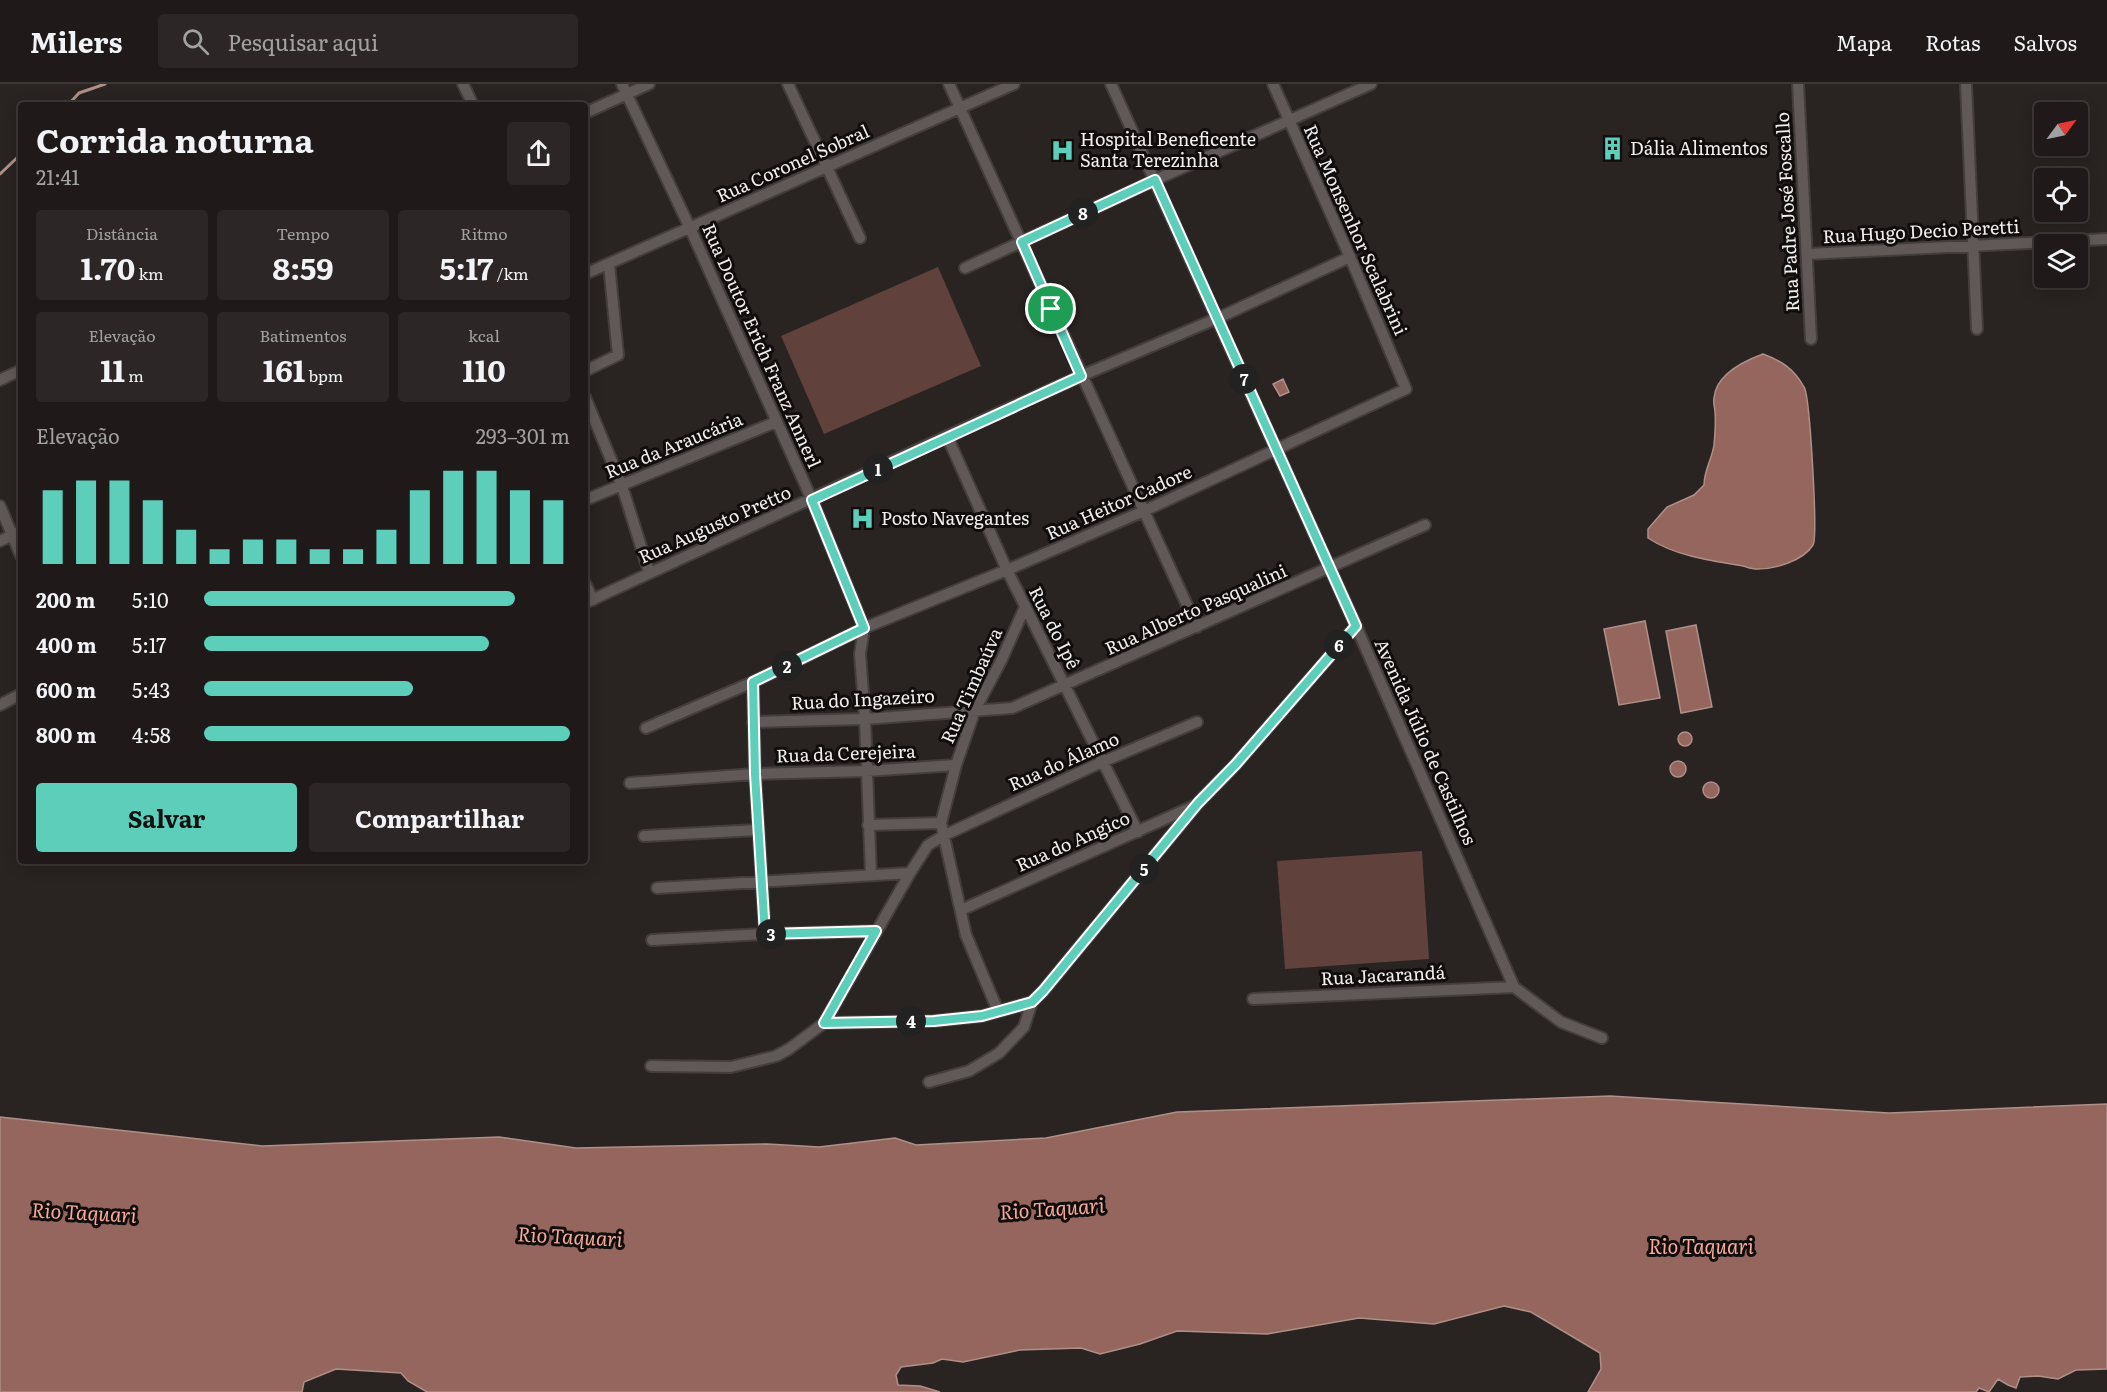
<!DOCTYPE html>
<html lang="pt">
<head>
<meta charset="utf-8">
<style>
  :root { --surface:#1f1a19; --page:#2c2726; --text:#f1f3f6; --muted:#a1a1a2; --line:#3c3838; --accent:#5cceba }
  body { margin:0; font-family:Literata,serif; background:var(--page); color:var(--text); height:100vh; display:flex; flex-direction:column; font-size:22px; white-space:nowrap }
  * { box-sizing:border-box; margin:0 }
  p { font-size:20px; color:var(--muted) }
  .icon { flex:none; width:33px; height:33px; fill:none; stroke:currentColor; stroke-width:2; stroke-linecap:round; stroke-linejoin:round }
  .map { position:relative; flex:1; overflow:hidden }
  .details { position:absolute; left:18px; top:18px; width:570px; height:762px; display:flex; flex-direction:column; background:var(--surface); border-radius:6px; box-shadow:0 3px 15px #0003,0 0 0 2px var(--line) }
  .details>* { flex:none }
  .needle { width:39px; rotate:57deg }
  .tools { position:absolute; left:2034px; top:18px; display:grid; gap:12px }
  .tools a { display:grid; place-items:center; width:54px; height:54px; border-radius:6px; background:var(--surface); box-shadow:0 3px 15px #0003,0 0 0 2px var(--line); font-size:30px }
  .pin { position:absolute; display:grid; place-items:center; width:51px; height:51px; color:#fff; margin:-26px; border:3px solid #fff; border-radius:50%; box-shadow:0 2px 6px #0007 }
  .km { position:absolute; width:30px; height:30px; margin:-15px; border-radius:50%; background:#222; color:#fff; font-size:16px; line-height:30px; text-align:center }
  .round { display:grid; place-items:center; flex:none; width:63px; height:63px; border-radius:6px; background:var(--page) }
  .summary { display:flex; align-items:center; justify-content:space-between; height:102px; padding:0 18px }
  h1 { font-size:33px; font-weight:700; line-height:45px }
  .metrics { display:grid; grid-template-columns:repeat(3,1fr); gap:9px; height:102px; padding:6px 18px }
  .metrics div { display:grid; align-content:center; border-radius:6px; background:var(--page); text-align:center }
  .metrics b { font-size:30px; font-weight:700 }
  .metrics small { font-size:16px; font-weight:400 }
  .metrics p { font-size:16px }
  .chart { height:168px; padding:12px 18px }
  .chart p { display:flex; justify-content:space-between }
  .chart svg { width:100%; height:108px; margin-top:6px; stroke:var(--accent); stroke-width:6 }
  .primary-button { display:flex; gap:12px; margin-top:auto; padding:12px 18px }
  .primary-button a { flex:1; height:69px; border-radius:6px; background:var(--accent); color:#111; font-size:24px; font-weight:700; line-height:69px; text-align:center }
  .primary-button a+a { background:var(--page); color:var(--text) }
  ul { padding:0 18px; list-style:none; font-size:20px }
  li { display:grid; grid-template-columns:96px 72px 1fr; align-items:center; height:45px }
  li i { height:15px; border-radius:8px; background:var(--accent) }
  header { display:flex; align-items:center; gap:36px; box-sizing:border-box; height:84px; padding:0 30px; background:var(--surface); border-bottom:2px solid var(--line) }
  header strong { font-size:28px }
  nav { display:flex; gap:33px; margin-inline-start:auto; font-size:21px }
  .search { width:420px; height:54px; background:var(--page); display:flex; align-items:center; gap:15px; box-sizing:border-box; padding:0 21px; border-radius:6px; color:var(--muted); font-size:22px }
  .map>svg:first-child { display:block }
  .green { fill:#60413b }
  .water { fill:#94665d; stroke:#b08f88; stroke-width:1.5 }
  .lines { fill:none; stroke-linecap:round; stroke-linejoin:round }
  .stream { stroke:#b08f88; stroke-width:3 }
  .minor-casing { stroke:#433e3d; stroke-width:14 }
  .minor { stroke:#605957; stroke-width:10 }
  .route-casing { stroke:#fff; stroke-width:12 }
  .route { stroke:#5cceba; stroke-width:8 }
  .labels { text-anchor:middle; stroke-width:6; stroke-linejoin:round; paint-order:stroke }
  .poi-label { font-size:18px; fill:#f2eeed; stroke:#100d0c; text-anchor:start }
  .street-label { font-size:18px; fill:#f2eeed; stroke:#100d0c }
  .water-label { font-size:20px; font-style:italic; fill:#f5aa9a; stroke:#100d0c }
</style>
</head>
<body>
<header>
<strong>Milers</strong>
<div class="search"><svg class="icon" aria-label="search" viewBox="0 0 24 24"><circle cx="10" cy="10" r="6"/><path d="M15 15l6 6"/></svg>Pesquisar aqui</div>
<nav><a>Mapa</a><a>Rotas</a><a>Salvos</a></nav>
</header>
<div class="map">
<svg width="2107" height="1308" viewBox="0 0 2107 1308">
  <rect width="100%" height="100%" fill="#292321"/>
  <path class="green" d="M938,183L981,282L824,350L781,252Z
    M1422,767L1429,875L1285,885L1277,777Z"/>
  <path class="water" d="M1763,270C1782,277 1794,285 1804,303C1810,312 1818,453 1813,461C1803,477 1775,485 1757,485C1752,485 1747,483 1743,482C1712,477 1675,472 1648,454V445L1667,423L1694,411L1704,401C1704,386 1712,375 1714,361C1715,350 1716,339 1715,328C1715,324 1713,319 1714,314C1716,291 1744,277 1763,270Z
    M1283,295L1289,308L1280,312L1273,300Z
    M1645,537L1660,614L1619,621L1604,545Z
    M1696,541L1712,623L1681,629L1666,547Z
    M1678 655a7 7 0 1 1 14 0a7 7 0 1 1-14 0Z
    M1670 685a8 8 0 1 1 16 0a8 8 0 1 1-16 0Z
    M1703 706a8 8 0 1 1 16 0a8 8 0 1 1-16 0Z
    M1610,1012L1889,1029L2107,1020V1285L2076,1286L2058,1295L2038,1292L2020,1293L2016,1304L2008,1301L1998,1295L1989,1308L1979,1304L1976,1308H1588L1601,1285L1600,1269L1531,1228L1504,1222L1434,1240L1359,1234L1267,1250L1177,1247L1140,1260L1100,1270L1081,1264L1020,1266L963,1278L942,1275L933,1279L901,1283L896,1291L898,1301L920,1302L940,1308H427L408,1297L401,1289L336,1285L304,1298L302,1308H0V1033L262,1062L499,1053L576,1064L768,1060L819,1063L895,1054L916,1061L1046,1054L1177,1028Z"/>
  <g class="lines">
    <path class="stream" d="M68,21L79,9L105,0
      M0,90L21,70"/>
    <defs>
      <path id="minor" d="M463,0L473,21
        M622,0L690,144L812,416L864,544L860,570L865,635L871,791
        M788,0L860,154
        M949,0L1197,543
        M1111,0L1356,542L1514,903L1561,938L1602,954
        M1798,0L1811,255
        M1966,0L1977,245
        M585,29L649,0
        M1808,170L2107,155
        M965,184L1155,96L1371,0
        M585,190L1014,0
        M585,287L618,271L609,180
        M0,296L21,286
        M585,313L622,402L649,488
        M947,352L1007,486L1138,748
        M585,416L776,338
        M0,422L21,472
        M0,457L21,447
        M585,499L593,516
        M585,519L947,352L1081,292L1218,234L1350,173
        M753,598L755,690L765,850
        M0,621L21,610
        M753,638L865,635L1012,624L1425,441
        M646,644L753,598L864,544L1007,486L1144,427L1406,305L1350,173L1273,0
        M630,699L755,690L866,687L956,681
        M868,741L941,739
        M644,752L758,746
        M657,804L910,789
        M961,826L1194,722
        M652,856L765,850L876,847
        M1253,915L1514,903
        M998,927L966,851L941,739L956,681L975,626L1001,577L1025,523
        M824,939L934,937L982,932L1032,918L1043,907L1198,719L1236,680L1356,542
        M651,982L731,983L776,972L789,965L824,939L910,789L928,761L945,751L1102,678L1197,638
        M929,998L969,987L999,969L1024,943L1032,918"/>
    </defs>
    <use href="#minor" class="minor-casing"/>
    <use href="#minor" class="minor"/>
  </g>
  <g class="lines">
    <defs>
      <path id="route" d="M1155,96L1356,542L1236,680L1198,719L1043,907L1032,918L982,932L934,937L824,939L876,847L765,850L755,690L753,598L864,544L812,416L1081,292L1022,158Z"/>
    </defs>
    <use href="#route" class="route-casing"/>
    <use href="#route" class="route"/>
  </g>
  <defs>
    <symbol id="building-bare" viewBox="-9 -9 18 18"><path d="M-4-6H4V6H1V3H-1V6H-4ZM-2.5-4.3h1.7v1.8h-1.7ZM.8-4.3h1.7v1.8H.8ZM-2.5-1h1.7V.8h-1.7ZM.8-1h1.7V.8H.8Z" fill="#5cceba" stroke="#100d0c" stroke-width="2.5" paint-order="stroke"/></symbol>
    <symbol id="hospital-bare" viewBox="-9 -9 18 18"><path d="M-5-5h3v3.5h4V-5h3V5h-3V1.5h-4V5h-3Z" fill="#5cceba" stroke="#100d0c" stroke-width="2.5" paint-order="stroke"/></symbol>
  </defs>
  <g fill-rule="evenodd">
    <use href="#building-bare" x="1596" y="48" width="33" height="33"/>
    <use href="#hospital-bare" x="1046" y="50" width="33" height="33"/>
    <use href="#hospital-bare" x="846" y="418" width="33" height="33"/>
  </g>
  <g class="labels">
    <g class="poi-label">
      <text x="1080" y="62">Hospital Beneficente<tspan x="1080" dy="21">Santa Terezinha</tspan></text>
      <text x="1630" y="71">Dália Alimentos</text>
      <text x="881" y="441">Posto Navegantes</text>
    </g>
    <g class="street-label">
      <text transform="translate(793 80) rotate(-24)" y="6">Rua Coronel Sobral</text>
      <text transform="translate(1788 128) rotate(-93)" y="6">Rua Padre José Foscallo</text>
      <text transform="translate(1355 146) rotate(66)" y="6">Rua Monsenhor Scalabrini</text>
      <text transform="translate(1921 148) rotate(-3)" y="6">Rua Hugo Decio Peretti</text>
      <text transform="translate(761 262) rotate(66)" y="6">Rua Doutor Erich Franz Annerl</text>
      <text transform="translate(674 362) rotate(-22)" y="6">Rua da Araucária</text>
      <text transform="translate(1119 419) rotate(-24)" y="6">Rua Heitor Cadore</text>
      <text transform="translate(715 441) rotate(-24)" y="6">Rua Augusto Pretto</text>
      <text transform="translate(1196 526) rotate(-24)" y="6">Rua Alberto Pasqualini</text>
      <text transform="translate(1054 544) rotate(63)" y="6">Rua do Ipê</text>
      <text transform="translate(972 602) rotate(-66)" y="6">Rua Timbaúva</text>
      <text transform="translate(863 616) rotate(-3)" y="6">Rua do Ingazeiro</text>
      <text transform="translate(1425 658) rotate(66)" y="6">Avenida Júlio de Castilhos</text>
      <text transform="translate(846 670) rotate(-2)" y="6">Rua da Cerejeira</text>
      <text transform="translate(1064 678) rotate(-24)" y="6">Rua do Álamo</text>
      <text transform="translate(1073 758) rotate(-24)" y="6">Rua do Angico</text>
      <text transform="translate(1383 892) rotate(-3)" y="6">Rua Jacarandá</text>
    </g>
    <g class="water-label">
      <text transform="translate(1052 1125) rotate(-4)" y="7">Rio Taquari</text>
      <text transform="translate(84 1129) rotate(3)" y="7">Rio Taquari</text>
      <text transform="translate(570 1153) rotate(3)" y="7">Rio Taquari</text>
      <text x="1701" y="1170">Rio Taquari</text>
    </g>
  </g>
</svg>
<div class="tools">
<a><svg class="needle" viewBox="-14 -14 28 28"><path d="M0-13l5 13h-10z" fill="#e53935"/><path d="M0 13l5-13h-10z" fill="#a1a1a2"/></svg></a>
<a><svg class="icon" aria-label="locate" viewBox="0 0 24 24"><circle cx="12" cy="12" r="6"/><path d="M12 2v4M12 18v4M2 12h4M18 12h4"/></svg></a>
<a><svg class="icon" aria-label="layers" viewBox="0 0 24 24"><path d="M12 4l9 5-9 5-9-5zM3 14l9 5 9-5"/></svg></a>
</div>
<div class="pin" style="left:1051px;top:225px;background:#1e9e55"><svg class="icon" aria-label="arrive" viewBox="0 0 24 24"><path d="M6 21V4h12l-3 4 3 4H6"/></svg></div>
<b class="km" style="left:878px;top:385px">1</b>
<b class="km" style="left:787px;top:582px">2</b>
<b class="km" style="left:771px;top:850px">3</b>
<b class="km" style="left:911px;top:937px">4</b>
<b class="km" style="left:1144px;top:785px">5</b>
<b class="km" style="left:1339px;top:561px">6</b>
<b class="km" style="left:1244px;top:295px">7</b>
<b class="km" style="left:1083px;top:129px">8</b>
<section class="details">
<div class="summary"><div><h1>Corrida noturna</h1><p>21:41</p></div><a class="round"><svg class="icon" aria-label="share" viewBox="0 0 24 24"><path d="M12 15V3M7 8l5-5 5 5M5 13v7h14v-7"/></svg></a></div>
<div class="metrics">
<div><p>Distância</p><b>1.70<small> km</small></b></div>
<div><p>Tempo</p><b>8:59</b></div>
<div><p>Ritmo</p><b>5:17<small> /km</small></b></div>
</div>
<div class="metrics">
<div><p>Elevação</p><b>11<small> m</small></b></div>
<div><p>Batimentos</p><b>161<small> bpm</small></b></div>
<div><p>kcal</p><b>110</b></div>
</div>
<div class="chart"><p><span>Elevação</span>293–301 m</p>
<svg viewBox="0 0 160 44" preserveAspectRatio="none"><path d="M5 44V14M15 44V10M25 44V10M35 44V18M45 44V30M55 44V38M65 44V34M75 44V34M85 44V38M95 44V38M105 44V30M115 44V14M125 44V6M135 44V6M145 44V14M155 44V18"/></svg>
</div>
<ul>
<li><b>200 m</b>5:10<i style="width:85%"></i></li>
<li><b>400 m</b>5:17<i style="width:78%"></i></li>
<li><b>600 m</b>5:43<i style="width:57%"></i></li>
<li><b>800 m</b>4:58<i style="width:100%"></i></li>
</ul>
<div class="primary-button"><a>Salvar</a><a>Compartilhar</a></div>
</section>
</div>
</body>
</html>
